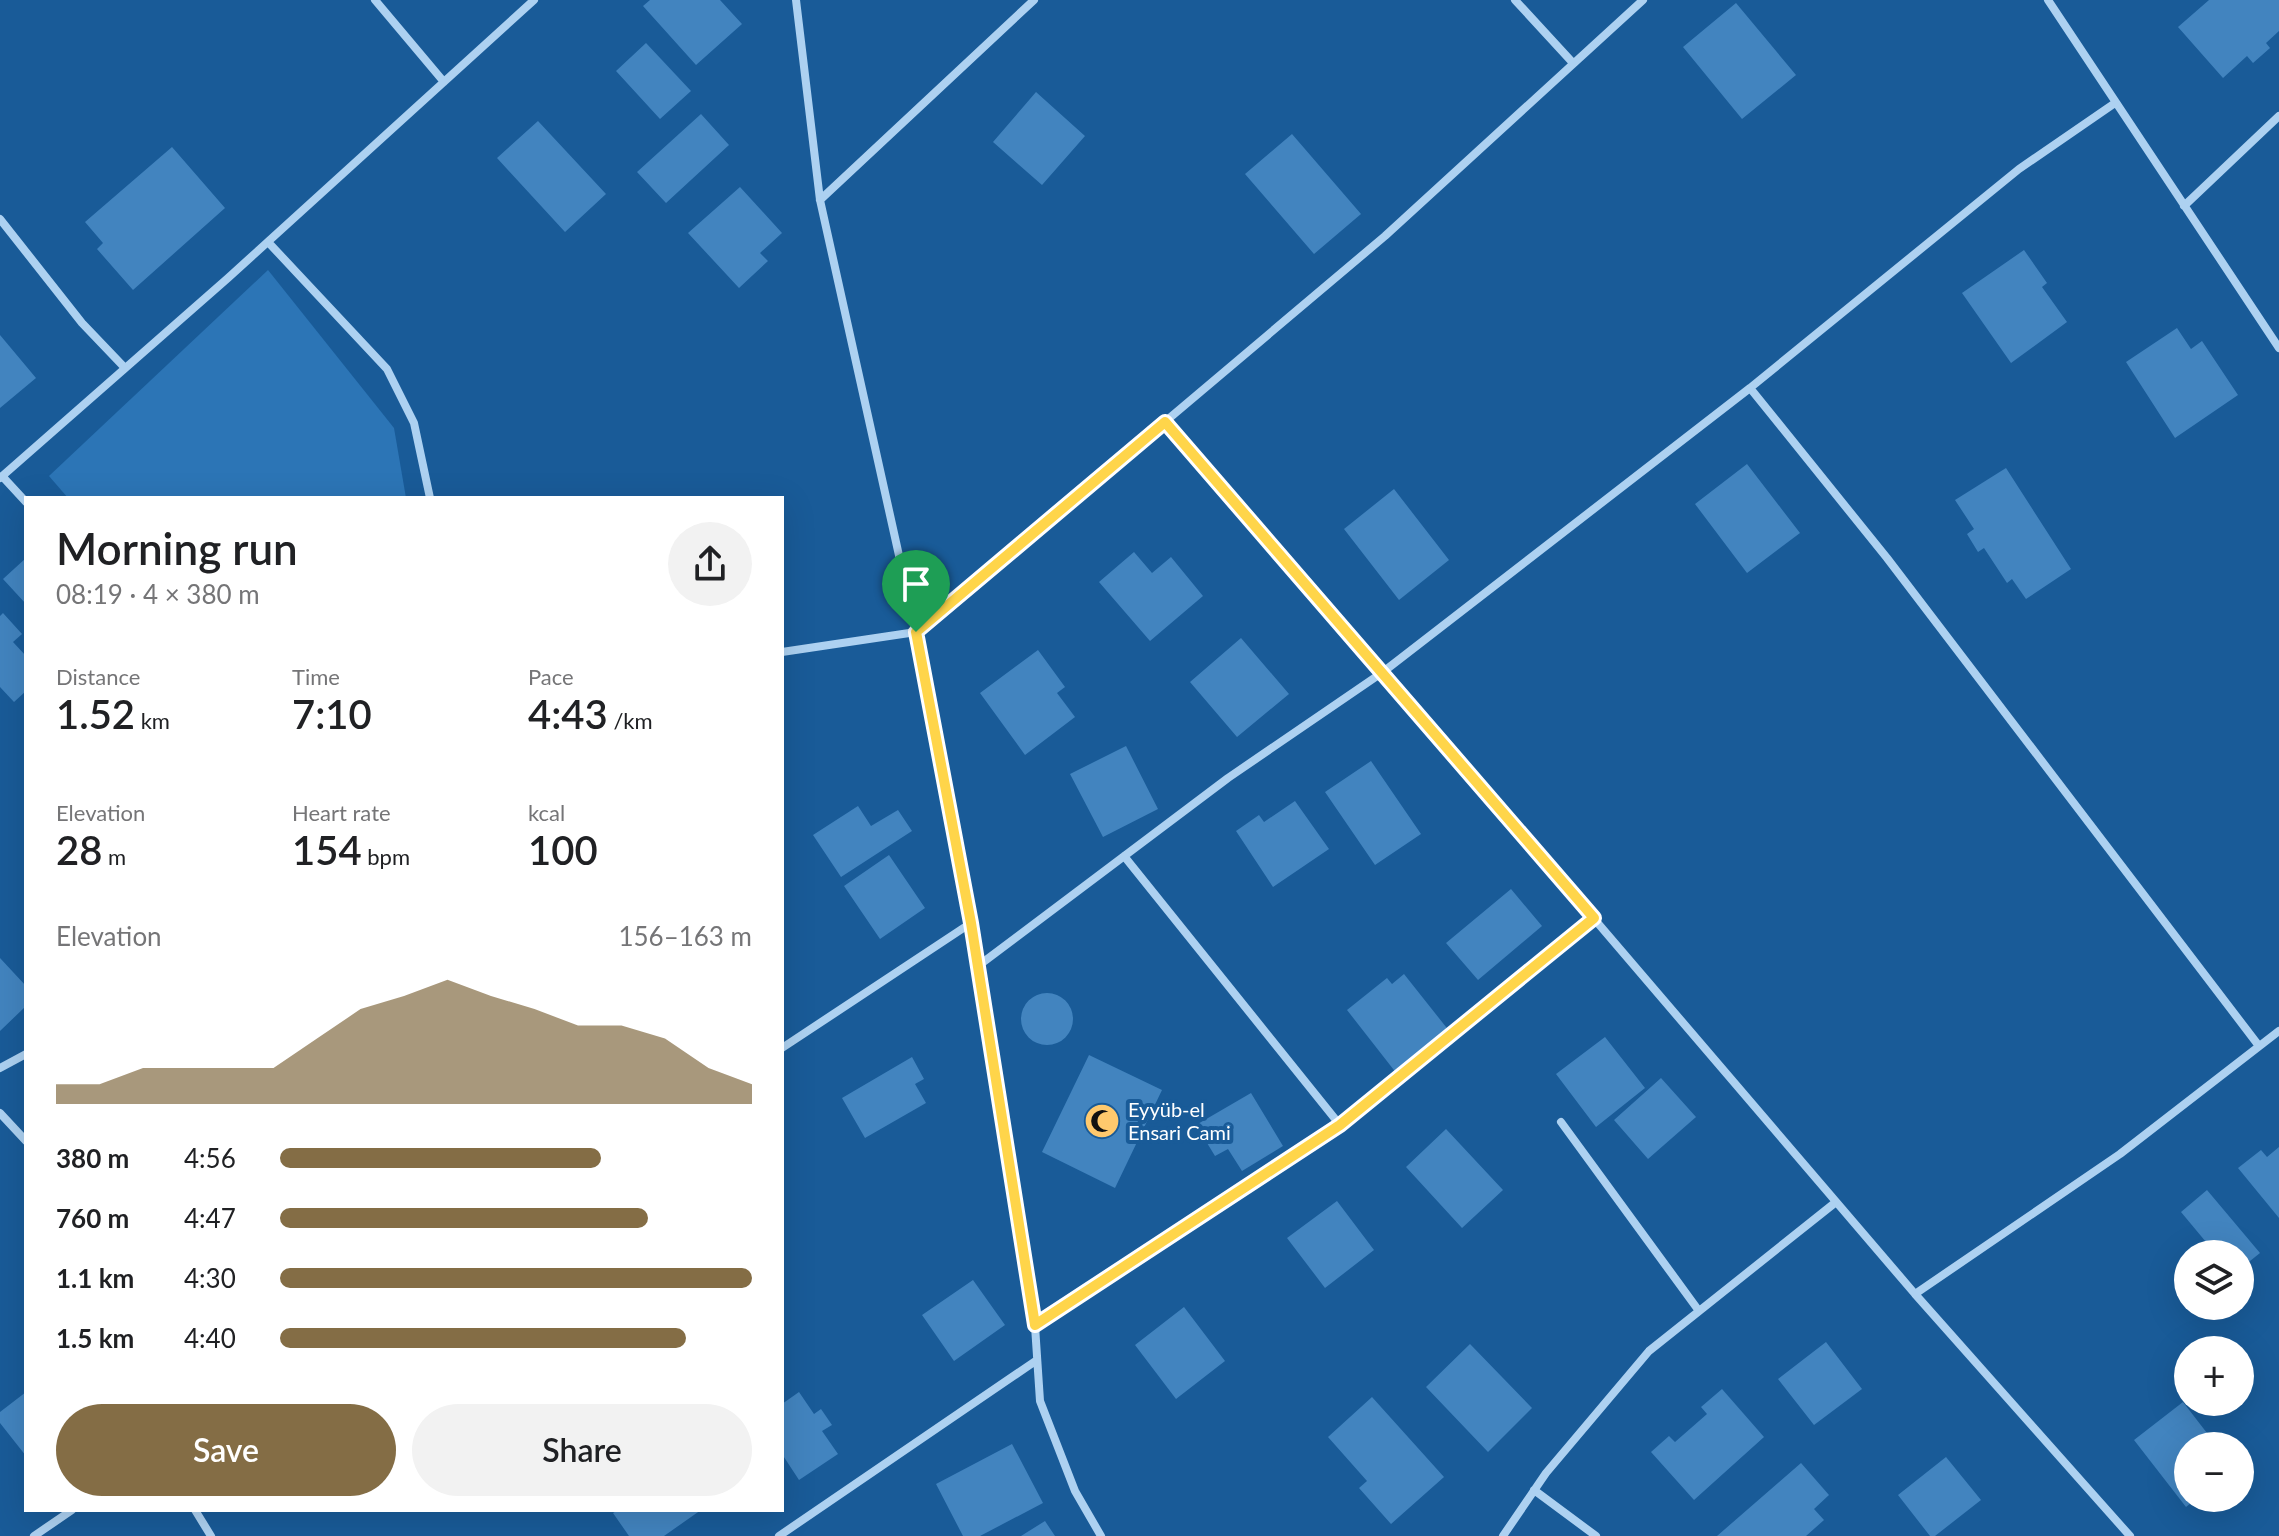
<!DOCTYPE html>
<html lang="en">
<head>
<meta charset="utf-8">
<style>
  :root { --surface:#fff; --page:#f2f2f2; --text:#202124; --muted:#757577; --accent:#846d45 }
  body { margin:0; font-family:Lato,sans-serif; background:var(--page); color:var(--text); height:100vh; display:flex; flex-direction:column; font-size:30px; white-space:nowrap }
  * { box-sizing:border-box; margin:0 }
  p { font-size:26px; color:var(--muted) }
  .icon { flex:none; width:44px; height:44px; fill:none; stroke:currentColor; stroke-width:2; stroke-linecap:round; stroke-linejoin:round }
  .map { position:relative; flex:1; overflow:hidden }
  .side { position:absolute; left:24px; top:496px; width:760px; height:1016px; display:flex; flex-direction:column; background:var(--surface); border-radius:0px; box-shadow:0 8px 32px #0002 }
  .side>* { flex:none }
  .controls { position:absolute; left:2174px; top:1240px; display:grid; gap:16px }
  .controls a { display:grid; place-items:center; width:80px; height:80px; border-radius:50%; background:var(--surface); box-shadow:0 8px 32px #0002; font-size:40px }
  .pin { position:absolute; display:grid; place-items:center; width:68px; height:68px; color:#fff; margin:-82px -34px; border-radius:50% 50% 50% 0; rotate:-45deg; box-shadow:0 0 8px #0007 }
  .pin .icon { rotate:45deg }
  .round { display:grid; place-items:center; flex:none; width:84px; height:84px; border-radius:42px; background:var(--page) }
  .head { display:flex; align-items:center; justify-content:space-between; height:136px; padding:0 32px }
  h1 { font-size:44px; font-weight:600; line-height:60px }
  .metrics { display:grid; grid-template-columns:repeat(3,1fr); gap:12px; height:136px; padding:8px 32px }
  .metrics div { display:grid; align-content:center }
  .metrics b { font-size:40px; font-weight:600 }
  .metrics small { font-size:22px; font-weight:400 }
  .metrics p { font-size:22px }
  .chart { height:224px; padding:16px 32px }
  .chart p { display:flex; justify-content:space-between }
  .chart svg { width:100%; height:144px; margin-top:8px; fill:var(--accent); opacity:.7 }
  .button { display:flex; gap:16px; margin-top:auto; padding:16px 32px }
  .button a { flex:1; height:92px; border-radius:48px; background:var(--accent); color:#fff; font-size:32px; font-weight:600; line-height:92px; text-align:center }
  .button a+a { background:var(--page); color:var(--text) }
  ul { padding:0 32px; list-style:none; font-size:26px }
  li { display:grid; grid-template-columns:128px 96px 1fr; align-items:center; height:60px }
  li i { height:20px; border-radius:10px; background:var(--accent) }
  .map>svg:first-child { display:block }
  .green { fill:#2c75b6 }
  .building { fill:#4284bf }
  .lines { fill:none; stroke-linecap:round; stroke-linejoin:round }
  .minor { stroke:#add1f1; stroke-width:8 }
  .route-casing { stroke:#fff; stroke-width:16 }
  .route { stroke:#ffd54a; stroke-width:10 }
  .labels { text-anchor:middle; stroke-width:8; stroke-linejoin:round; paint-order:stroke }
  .poi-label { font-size:20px; fill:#fff; stroke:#195b98; text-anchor:start }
</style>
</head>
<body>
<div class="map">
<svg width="2279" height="1536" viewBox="0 0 2279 1536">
  <rect width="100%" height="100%" fill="#195b98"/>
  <path class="green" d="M268,270L394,428L406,498H68L49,476Z"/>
  <path class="building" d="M650,0H720L742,24L696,65L643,6Z
    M2209,0H2279V31L2266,43L2270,48L2253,63L2247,56L2223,78L2178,27Z
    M1736,3L1796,75L1742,119L1683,47Z
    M646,43L691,91L660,119L616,71Z
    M1036,92L1085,136L1042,185L993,142Z
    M701,114L729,145L666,203L637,172Z
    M538,121L606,194L565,232L497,158Z
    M1292,134L1361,214L1314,254L1245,174Z
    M172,147L225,208L133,290L97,249L103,243L85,222Z
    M740,187L782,233L760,253L768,261L739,288L688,233Z
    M2024,250L2047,283L2042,287L2067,322L2011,363L1962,293Z
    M2177,328L2191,349L2202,341L2238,395L2175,438L2126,362Z
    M0,335L36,378L0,408Z
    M1747,464L1800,533L1747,573L1695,504Z
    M2006,468L2071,569L2026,599L2012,579L2007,583L1984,548L1978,552L1967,534L1974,529L1955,500Z
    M1394,489L1449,560L1399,600L1344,529Z
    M1134,552L1152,573L1171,557L1203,596L1150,641L1099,582Z
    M26,558V604L3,579Z
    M3,613L22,634L13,642L26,656V691L14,702L0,687V616Z
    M1241,638L1289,694L1237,737L1190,682Z
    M1038,650L1065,687L1057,693L1075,717L1025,755L980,693Z
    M1126,746L1158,809L1103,837L1070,774Z
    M1371,761L1421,834L1375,865L1325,792Z
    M1295,801L1329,849L1273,887L1236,831L1259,815L1264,822Z
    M858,806L871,826L898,810L912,831L841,877L813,835Z
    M889,855L925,908L880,939L844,886Z
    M1511,889L1542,926L1478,980L1446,943Z
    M0,958L26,986V1006L0,1031Z
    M1404,974L1450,1032L1397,1074L1347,1010L1387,978L1392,984Z
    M1021 1019a26 26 0 1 1 52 0a26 26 0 1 1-52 0Z
    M1605,1037L1645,1088L1596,1127L1556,1074Z
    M1089,1055L1162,1090L1115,1188L1042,1152Z
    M912,1057L924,1079L915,1084L926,1103L865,1138L842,1098Z
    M1661,1078L1696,1117L1648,1159L1614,1120Z
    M1251,1093L1283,1146L1242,1171L1228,1149L1215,1156L1196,1125Z
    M1446,1129L1503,1190L1462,1228L1406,1167Z
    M2279,1147V1218L2238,1168L2261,1150L2267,1157Z
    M2207,1190L2260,1253L2240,1269V1254H2216L2181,1212Z
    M1337,1201L1374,1250L1325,1288L1287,1238Z
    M973,1280L1005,1325L954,1361L922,1315Z
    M1184,1307L1225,1361L1176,1399L1135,1345Z
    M1826,1342L1862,1389L1814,1425L1778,1379Z
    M1470,1344L1532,1408L1488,1452L1426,1387Z
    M1722,1389L1764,1437L1694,1500L1651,1452L1669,1436L1675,1442L1707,1414L1701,1407Z
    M26,1392V1456L0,1423V1412Z
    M799,1392L814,1414L821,1409L832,1425L822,1431L838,1454L799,1480L782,1454V1404Z
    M1372,1397L1444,1477L1391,1524L1359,1488L1367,1481L1328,1437Z
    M2183,1402L2217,1446H2188V1498H2197L2186,1507L2134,1440Z
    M1012,1444L1043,1503L980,1536H963L936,1484Z
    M1946,1457L1981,1500L1935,1536H1930L1898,1495Z
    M1801,1463L1829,1495L1814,1509L1824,1520L1806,1536H1717Z
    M618,1510H701L664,1536H629L613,1513Z
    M1045,1521L1055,1536H1021Z"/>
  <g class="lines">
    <path class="minor" d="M375,0L444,82
      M796,0L820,200L916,632L1385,236L1643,0
      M1515,0L1573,63
      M2048,0L2279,348
      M820,200L1034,0
      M2184,206L2279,116
      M0,219L82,323L125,368
      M268,242L387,369L414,423L430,498
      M1750,388L2019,169L2115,103
      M1165,422L1383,672L1915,1294L2120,1154L2279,1031
      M2,476L26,502
      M0,478L228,278L534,0
      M782,652L916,632L971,923L1034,1311L1040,1401L1075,1491L1101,1536
      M1124,856L1340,1125
      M978,966L1228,778L1383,672L1750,388L1887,558L2259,1046
      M782,1048L971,923
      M0,1068L26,1054
      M0,1113L26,1141
      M1561,1122L1699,1311
      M1915,1294L2130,1536
      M1035,1325L1340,1125L1594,918
      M1534,1490L1596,1536
      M195,1510L211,1536
      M34,1536L72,1510
      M779,1536L1037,1360
      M1503,1536L1546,1473L1649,1351L1836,1202"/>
  </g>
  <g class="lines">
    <defs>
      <path id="route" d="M1165,422L1594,918L1340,1125L1035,1325L971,923L916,632Z"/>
    </defs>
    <use href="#route" class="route-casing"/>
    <use href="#route" class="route"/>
  </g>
  <defs>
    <symbol id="mosque-disc" viewBox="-11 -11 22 22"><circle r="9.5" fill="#ffc96d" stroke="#195b98"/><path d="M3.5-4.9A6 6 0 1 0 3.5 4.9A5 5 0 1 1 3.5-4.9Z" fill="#111"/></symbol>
  </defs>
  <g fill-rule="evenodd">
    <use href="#mosque-disc" x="1082" y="1101" width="40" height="40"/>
  </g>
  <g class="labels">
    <g class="poi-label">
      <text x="1128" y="1117">Eyyüb-el<tspan x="1128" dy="23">Ensari Cami</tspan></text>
    </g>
  </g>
</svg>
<div class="controls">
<a><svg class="icon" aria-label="layers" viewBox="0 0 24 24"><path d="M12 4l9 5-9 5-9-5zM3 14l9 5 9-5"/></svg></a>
<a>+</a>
<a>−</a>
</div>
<div class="pin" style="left:916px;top:632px;background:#1e9e55"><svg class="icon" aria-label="arrive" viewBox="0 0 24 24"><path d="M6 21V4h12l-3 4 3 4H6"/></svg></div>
<section class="side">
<div class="head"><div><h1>Morning run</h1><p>08:19 · 4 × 380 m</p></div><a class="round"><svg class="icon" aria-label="share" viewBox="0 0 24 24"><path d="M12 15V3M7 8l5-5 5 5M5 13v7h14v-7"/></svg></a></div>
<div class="metrics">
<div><p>Distance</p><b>1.52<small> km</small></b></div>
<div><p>Time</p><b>7:10</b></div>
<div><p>Pace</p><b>4:43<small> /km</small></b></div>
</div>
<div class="metrics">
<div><p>Elevation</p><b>28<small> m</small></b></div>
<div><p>Heart rate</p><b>154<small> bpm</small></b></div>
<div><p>kcal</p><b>100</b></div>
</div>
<div class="chart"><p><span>Elevation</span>156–163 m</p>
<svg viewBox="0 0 160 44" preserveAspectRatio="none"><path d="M0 44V38L10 38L20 33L30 33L40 33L50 33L60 24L70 15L80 11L90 6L100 11L110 15L120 20L130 20L140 24L150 33L160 38V44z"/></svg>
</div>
<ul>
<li><b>380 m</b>4:56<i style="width:68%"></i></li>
<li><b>760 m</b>4:47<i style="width:78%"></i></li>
<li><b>1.1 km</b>4:30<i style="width:100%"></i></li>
<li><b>1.5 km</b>4:40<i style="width:86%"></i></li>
</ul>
<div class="button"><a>Save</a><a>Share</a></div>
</section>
</div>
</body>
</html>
